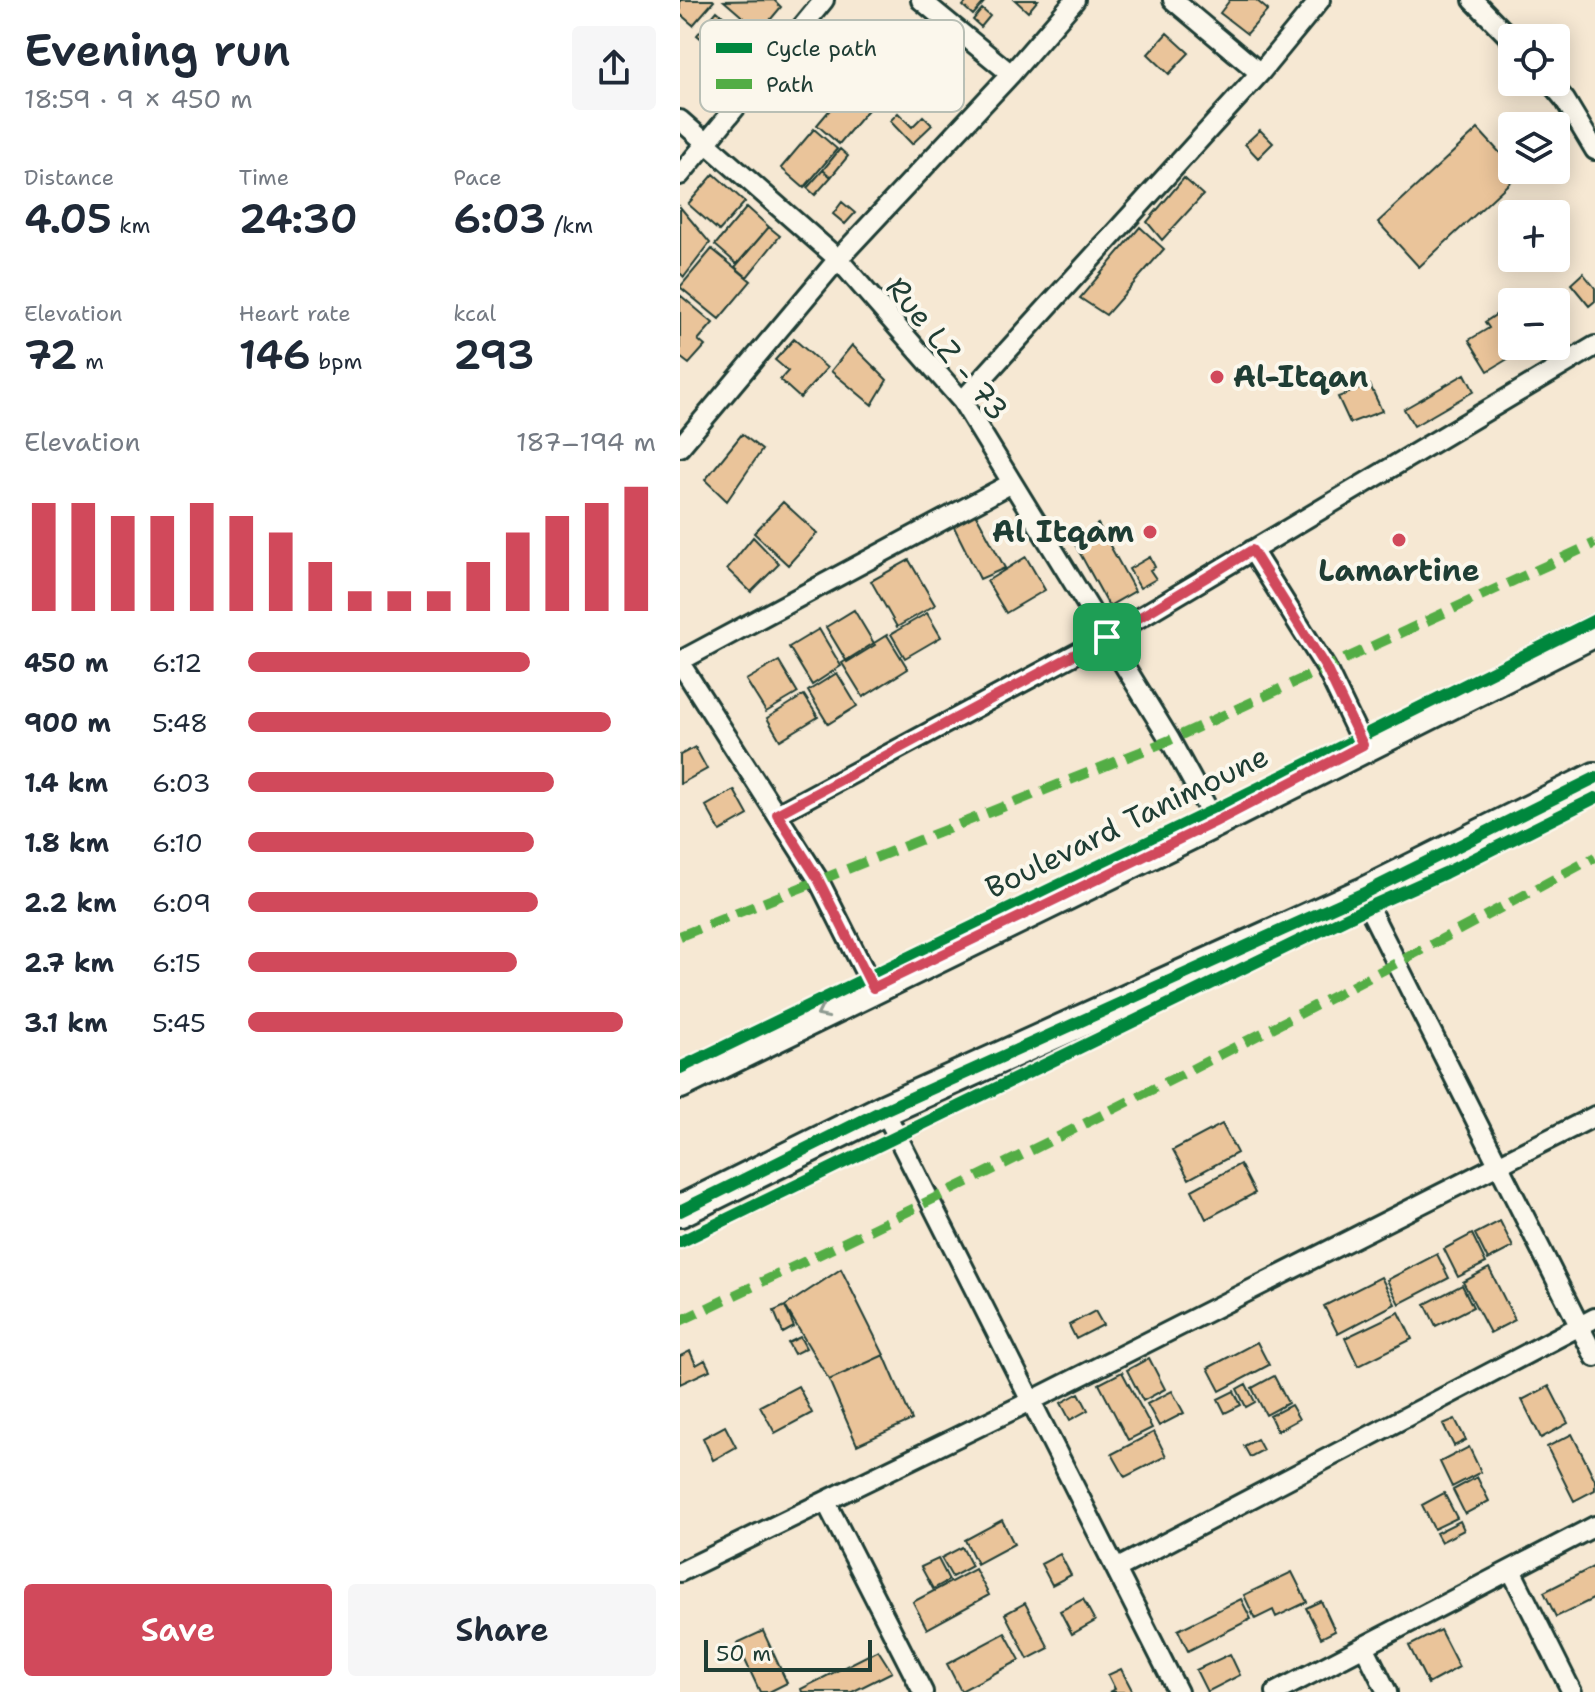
<!DOCTYPE html>
<html lang="en">
<head>
<meta charset="utf-8">
<style>
  :root { --surface:#fff; --page:#f6f6f7; --text:#1f2937; --muted:#747a83; --accent:#d1495b }
  body { margin:0; font-family:"Shantell Sans",sans-serif; background:var(--page); color:var(--text); height:100vh; display:flex; flex-direction:column; font-size:30px; white-space:nowrap }
  * { box-sizing:border-box; margin:0 }
  p { font-size:26px; color:var(--muted) }
  .icon { flex:none; width:44px; height:44px; fill:none; stroke:currentColor; stroke-width:2; stroke-linecap:round; stroke-linejoin:round }
  .map { position:relative; flex:1; overflow:hidden }
  .details { display:flex; flex-direction:column; background:var(--surface); width:680px }
  .details>* { flex:none }
  .fabs { position:absolute; left:818px; top:24px; display:grid; gap:16px }
  .fabs a { display:grid; place-items:center; width:72px; height:72px; border-radius:8px; background:var(--surface); box-shadow:0 4px 20px #0003; font-size:40px }
  .scale { position:absolute; left:24px; bottom:20px; width:168px; box-sizing:border-box; padding-left:8px; border:4px solid #1f3d34; border-top:0; font-size:22px; line-height:28px; white-space:nowrap; color:#1f3d34; -webkit-text-stroke:6px #fbf7ec; paint-order:stroke }
  .pin { position:absolute; display:grid; place-items:center; width:68px; height:68px; color:#fff; margin:-34px; border-radius:16px; box-shadow:0 4px 12px #0006 }
  .round { display:grid; place-items:center; flex:none; width:84px; height:84px; border-radius:8px; background:var(--page) }
  .headline { display:flex; align-items:center; justify-content:space-between; height:136px; padding:0 24px }
  h1 { font-size:44px; font-weight:600; line-height:60px }
  .figures { display:grid; grid-template-columns:repeat(3,1fr); gap:12px; height:136px; padding:8px 24px }
  .figures div { display:grid; align-content:center }
  .figures b { font-size:40px; font-weight:600 }
  .figures small { font-size:22px; font-weight:400 }
  .figures p { font-size:22px }
  .chart { height:224px; padding:16px 24px }
  .chart p { display:flex; justify-content:space-between }
  .chart svg { width:100%; height:144px; margin-top:8px; stroke:var(--accent); stroke-width:6 }
  .action { display:flex; gap:16px; margin-top:auto; padding:16px 24px }
  .action a { flex:1; height:92px; border-radius:8px; background:var(--accent); color:#fff; font-size:32px; font-weight:600; line-height:92px; text-align:center }
  .action a+a { background:var(--page); color:var(--text) }
  ul { padding:0 24px; list-style:none; font-size:26px }
  li { display:grid; grid-template-columns:128px 96px 1fr; align-items:center; height:60px }
  li i { height:20px; border-radius:10px; background:var(--accent) }
  main { display:flex; flex:1; min-height:0 }
  .map>svg:first-child { display:block }
  .building { fill:#eac49a; stroke:#1f3d34; stroke-width:2 }
  .lines { fill:none; stroke-linecap:round; stroke-linejoin:round }
  .minor-casing { stroke:#1f3d34; stroke-width:24 }
  .primary-casing { stroke:#1f3d34; stroke-width:36 }
  .minor { stroke:#fbf7ec; stroke-width:18 }
  .primary { stroke:#fbf7ec; stroke-width:30 }
  .quiet { stroke:#52ad45; stroke-width:10; stroke-dasharray:20 10; stroke-linecap:butt }
  .cycleway-casing { stroke:#fbf7ec; stroke-width:17 }
  .cycleway { stroke:#00873e; stroke-width:12 }
  .oneway { stroke:#8d9a90 }
  .route-casing { stroke:#fff; stroke-width:16 }
  .route { stroke:#d1495b; stroke-width:10 }
  .poi-dot { fill:#d1495b; stroke:#fbf7ec; stroke-width:3 }
  .labels { text-anchor:middle; stroke-width:8; stroke-linejoin:round; paint-order:stroke }
  .street-label { font-size:30px; fill:#1f3d34; stroke:#fbf7ec }
  .poi-label { font-size:30px; font-weight:bold; fill:#1f3d34; stroke:#fbf7ec; text-anchor:start }
  .key { fill:#fbf7ec; stroke:#b9bfb5; stroke-width:2 }
  .key-label { font-size:22px; fill:#1f3d34 }
</style>
</head>
<body>
<main>
<section class="details">
<div class="headline"><div><h1>Evening run</h1><p>18:59 · 9 × 450 m</p></div><a class="round"><svg class="icon" aria-label="share" viewBox="0 0 24 24"><path d="M12 15V3M7 8l5-5 5 5M5 13v7h14v-7"/></svg></a></div>
<div class="figures">
<div><p>Distance</p><b>4.05<small> km</small></b></div>
<div><p>Time</p><b>24:30</b></div>
<div><p>Pace</p><b>6:03<small> /km</small></b></div>
</div>
<div class="figures">
<div><p>Elevation</p><b>72<small> m</small></b></div>
<div><p>Heart rate</p><b>146<small> bpm</small></b></div>
<div><p>kcal</p><b>293</b></div>
</div>
<div class="chart"><p><span>Elevation</span>187–194 m</p>
<svg viewBox="0 0 160 44" preserveAspectRatio="none"><path d="M5 44V11M15 44V11M25 44V15M35 44V15M45 44V11M55 44V15M65 44V20M75 44V29M85 44V38M95 44V38M105 44V38M115 44V29M125 44V20M135 44V15M145 44V11M155 44V6"/></svg>
</div>
<ul>
<li><b>450 m</b>6:12<i style="width:69%"></i></li>
<li><b>900 m</b>5:48<i style="width:89%"></i></li>
<li><b>1.4 km</b>6:03<i style="width:75%"></i></li>
<li><b>1.8 km</b>6:10<i style="width:70%"></i></li>
<li><b>2.2 km</b>6:09<i style="width:71%"></i></li>
<li><b>2.7 km</b>6:15<i style="width:66%"></i></li>
<li><b>3.1 km</b>5:45<i style="width:92%"></i></li>
</ul>
<div class="action"><a>Save</a><a>Share</a></div>
</section>
<div class="map">
<svg width="915" height="1692" viewBox="0 0 915 1692">
  <rect width="100%" height="100%" fill="#f6e8d3"/>
  <filter id="ink" filterUnits="userSpaceOnUse"><feTurbulence type="fractalNoise" baseFrequency=".0125" numOctaves="2"/><feDisplacementMap in="SourceGraphic" scale="16" xChannelSelector="R" yChannelSelector="G"/><feConvolveMatrix kernelMatrix="1 2 1 2 8 2 1 2 1" color-interpolation-filters="sRGB"/></filter>
  <g filter="url(#ink)">
    <path class="building" d="M0,0H33L34,1L13,25L0,14Z
      M94,0L101,7L80,32L44,1Z
      M288,0H306L293,15L283,6Z
      M335,0H358L348,12Z
      M550,0H576L588,10L567,34L540,13Z
      M302,9L310,16L301,27L293,20Z
      M37,11L70,39L51,63L17,35Z
      M227,29L285,78L264,103L206,53Z
      M487,33L509,53L489,74L468,54Z
      M170,86L192,105L159,144L137,125Z
      M218,113L232,127L243,116L252,125L232,144L210,121Z
      M134,129L157,149L124,188L101,168Z
      M798,129L832,166V170L839,174L739,267L698,222Z
      M580,130L593,143L578,158L565,144Z
      M160,149L168,156L151,177L143,170Z
      M143,170L151,177L135,195L127,188Z
      M34,174L65,202L39,231L8,204Z
      M504,178L523,195L482,240L467,222Z
      M162,202L175,213L165,224L153,214Z
      M0,207L30,243L4,277L0,273Z
      M67,207L89,227L57,264L35,245Z
      M89,227L100,236L67,277L55,267Z
      M460,227L484,249L426,315L400,298Z
      M32,249L71,281L39,319L0,287Z
      M903,273L915,288V301L909,306L891,284Z
      M0,295L33,323L18,340L25,346L9,364L0,357Z
      M820,312L824,318L832,313V346H849L808,371L789,340L809,328L805,322Z
      M114,339L147,368L120,398L100,380L108,371L95,360Z
      M172,345L207,380L192,405L151,371Z
      M785,374L794,391L734,426L724,409Z
      M690,385L702,411L670,423L658,397Z
      M62,434L82,450L47,501L25,480Z
      M103,502L137,533L108,565L74,533Z
      M294,511L325,568L300,579L274,527Z
      M418,524L455,591L429,606L392,539Z
      M73,537L99,564L71,592L47,569Z
      M346,557L365,590L326,613L307,581Z
      M470,557L475,567L470,570L476,579L460,588L449,569Z
      M229,560L255,605L217,627L191,581Z
      M174,610L195,645L167,662L146,627Z
      M247,613L261,637L225,658L211,634Z
      M139,629L161,666L132,685L109,647Z
      M207,635L228,669L183,697L162,663Z
      M99,661L118,693L86,712L66,680Z
      M157,673L177,706L148,724L128,691Z
      M124,695L138,717L100,740L87,718Z
      M15,747L27,769L0,784V755Z
      M54,790L68,815L40,831L26,806Z
      M542,1124L557,1153L509,1179L493,1150Z
      M560,1164L575,1193L526,1219L512,1190Z
      M820,1221L833,1247L808,1260L795,1234Z
      M792,1234L806,1263L778,1277L764,1249Z
      M757,1254L769,1278L719,1304L707,1280Z
      M809,1268L835,1320L810,1333L783,1282Z
      M161,1269L204,1355L149,1380L105,1306Z
      M701,1277L715,1304L658,1334L644,1306Z
      M782,1285L793,1307L756,1326L745,1304Z
      M105,1306L114,1327L103,1333L94,1311Z
      M415,1311L423,1325L396,1339L389,1325Z
      M719,1312L732,1339L678,1366L665,1338Z
      M120,1337L126,1348L114,1354L108,1343Z
      M577,1342L589,1365L540,1391L528,1368Z
      M10,1351L16,1365L25,1360L30,1370L0,1384V1356Z
      M204,1355L232,1420L177,1445L149,1380Z
      M469,1358L485,1389L463,1401L447,1370Z
      M442,1372L472,1428L448,1440L419,1384Z
      M594,1376L608,1403L586,1415L572,1388Z
      M566,1384L575,1402L566,1407L557,1389Z
      M118,1386L132,1413L95,1433L80,1406Z
      M869,1386L888,1423L861,1438L842,1400Z
      M492,1391L504,1413L479,1426L467,1404Z
      M554,1391L561,1405L545,1413L538,1399Z
      M399,1393L408,1410L390,1420L381,1403Z
      M611,1405L619,1419L597,1431L590,1416Z
      M775,1419L786,1440L774,1446L763,1424Z
      M45,1426L56,1447L33,1460L23,1438Z
      M474,1432L486,1456L445,1477L432,1454Z
      M892,1434L915,1480V1490L894,1501L867,1447Z
      M577,1439L583,1450L570,1457L564,1446Z
      M789,1447L801,1472L772,1487L760,1462Z
      M797,1477L809,1501L785,1514L773,1490Z
      M764,1493L777,1518L754,1529L742,1505Z
      M322,1520L334,1544L297,1564L285,1540Z
      M780,1521L784,1530L761,1542L756,1533Z
      M282,1547L292,1566L272,1577L261,1558Z
      M380,1554L391,1575L372,1585L361,1564Z
      M258,1559L269,1580L253,1589L241,1567Z
      M915,1566V1598L876,1617L864,1592Z
      M295,1569L309,1595L247,1629L233,1602Z
      M612,1572L627,1602L596,1617L593,1610L575,1619L564,1595Z
      M403,1599L415,1621L392,1634L380,1611Z
      M561,1599L571,1619L508,1651L498,1630Z
      M641,1601L655,1631L641,1638L626,1608Z
      M345,1603L369,1648L348,1659L325,1614Z
      M760,1630L779,1667L748,1684L729,1646Z
      M83,1631L107,1683L89,1692H80L57,1643Z
      M325,1633L340,1660L281,1691L267,1664Z
      M198,1650L212,1672L172,1692H122L121,1689Z
      M550,1654L560,1675L527,1692L516,1670Z
      M441,1669L453,1692H429L435,1689L428,1675Z"/>
    <g class="lines">
      <defs>
        <path id="minor" d="M241,0L331,74
          M493,0L580,73
          M793,0L832,40
          M870,82L885,100L915,150
          M0,120L158,259L282,401L490,740L535,822
          M0,175L144,0
          M282,401L580,73L640,0
          M0,447L158,259L331,74L395,0
          M572,550L646,668L683,745
          M0,661L332,483
          M0,663L138,879L193,988
          M97,814L427,637L915,346
          M682,894L915,1357
          M204,1110L498,1692
          M146,1502L243,1692
          M436,1569L915,1318
          M831,1570L892,1692
          M0,1572L351,1401L915,1116
          M684,1646L707,1692
          M596,1692L915,1526"/>
        <path id="primary" d="M0,1083L535,822L915,631
          M0,1211L204,1110L682,894L915,778"/>
      </defs>
      <use href="#minor" class="minor-casing"/>
      <use href="#primary" class="primary-casing"/>
      <use href="#minor" class="minor"/>
      <use href="#primary" class="primary"/>
      <path class="quiet" d="M0,936L490,740L915,543
        M0,1321C309,1175 614,1020 915,857"/>
      <defs>
        <path id="cycleway" d="M0,1068L530,812L915,620
          M0,1211L204,1110L682,894L915,778
          M0,1242L689,907L765,873L915,798"/>
      </defs>
      <use href="#cycleway" class="cycleway-casing"/>
      <use href="#cycleway" class="cycleway"/>
    </g>
    <defs><path id="oneway-chevron" d="M-2-3.5L2.5 0L-2 3.5" fill="none" stroke-width="1.6" stroke-linecap="round" stroke-linejoin="round" transform="scale(2)"/></defs>
    <use class="oneway" href="#oneway-chevron" transform="translate(142 1013) rotate(154)"/>
  </g>
  <g class="lines" filter="url(#ink)">
    <defs>
      <path id="route" d="M572,550L646,668L683,745L535,822L193,988L138,879L97,814L427,637Z"/>
    </defs>
    <use href="#route" class="route-casing"/>
    <use href="#route" class="route"/>
  </g>
  <g class="poi-dot">
    <circle cx="537" cy="377" r="8"/>
    <circle cx="470" cy="532" r="8"/>
    <circle cx="719" cy="540" r="8"/>
  </g>
  <g class="labels">
    <g class="street-label">
      <text transform="translate(267 349) rotate(51)" y="10">Rue LZ - 73</text>
      <text transform="translate(447 822) rotate(-26)" y="10">Boulevard Tanimoune</text>
    </g>
    <g class="poi-label">
      <text x="553" y="387">Al-Itqan</text>
      <text x="454" y="542" text-anchor="end">Al Itqam</text>
      <text x="719" y="581" text-anchor="middle">Lamartine</text>
    </g>
  </g>
  <rect x="20" y="20" width="264" height="92" rx="12" class="key"/>
  <rect x="36" y="43" width="36" height="10" fill="#00873e"/>
  <rect x="36" y="79" width="36" height="10" fill="#52ad45"/>
  <g class="key-label">
    <text x="86" y="56">Cycle path</text>
    <text x="86" y="92">Path</text>
  </g>
</svg>
<div class="fabs">
<a><svg class="icon" aria-label="locate" viewBox="0 0 24 24"><circle cx="12" cy="12" r="6"/><path d="M12 2v4M12 18v4M2 12h4M18 12h4"/></svg></a>
<a><svg class="icon" aria-label="layers" viewBox="0 0 24 24"><path d="M12 4l9 5-9 5-9-5zM3 14l9 5 9-5"/></svg></a>
<a>+</a>
<a>−</a>
</div>
<div class="scale">50 m</div>
<div class="pin" style="left:427px;top:637px;background:#1e9e55"><svg class="icon" aria-label="arrive" viewBox="0 0 24 24"><path d="M6 21V4h12l-3 4 3 4H6"/></svg></div>
</div>
</main>
</body>
</html>
